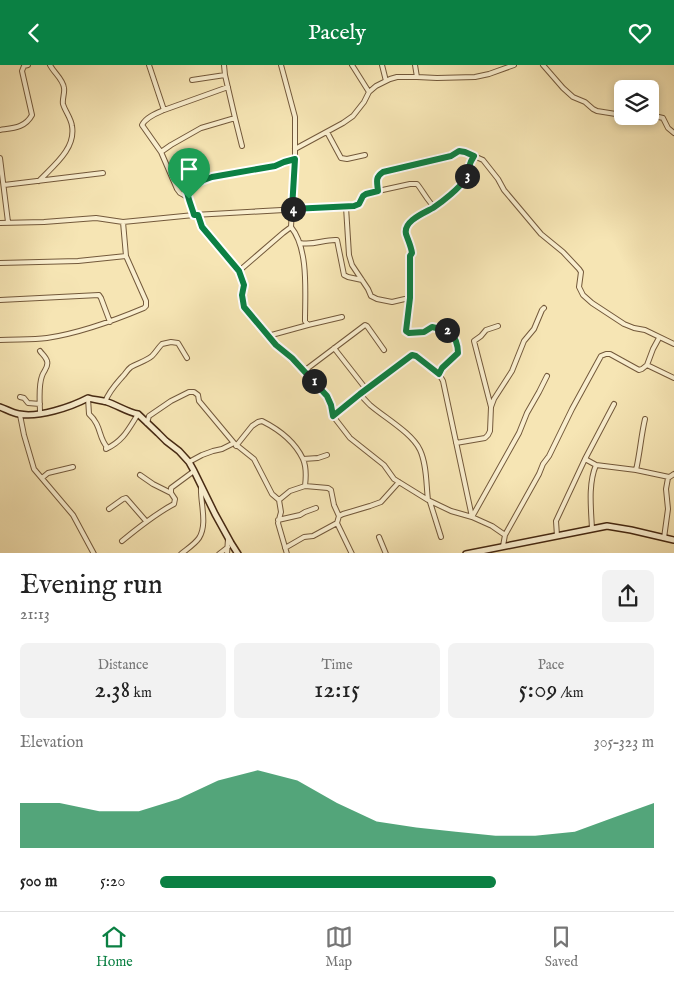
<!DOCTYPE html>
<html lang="en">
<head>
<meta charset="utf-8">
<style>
  :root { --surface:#fff; --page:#f2f2f2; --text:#222; --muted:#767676; --line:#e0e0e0; --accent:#0b8043 }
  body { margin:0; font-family:"IM FELL English",serif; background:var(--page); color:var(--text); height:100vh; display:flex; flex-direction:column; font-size:19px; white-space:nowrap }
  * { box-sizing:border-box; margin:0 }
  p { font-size:16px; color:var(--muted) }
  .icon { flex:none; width:28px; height:28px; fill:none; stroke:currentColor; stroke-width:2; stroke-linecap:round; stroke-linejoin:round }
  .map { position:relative; height:488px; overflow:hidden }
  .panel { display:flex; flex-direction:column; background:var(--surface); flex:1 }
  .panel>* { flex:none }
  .fabs { position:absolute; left:614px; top:15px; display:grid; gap:10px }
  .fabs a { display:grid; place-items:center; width:45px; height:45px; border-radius:8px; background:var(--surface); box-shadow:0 2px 8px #0003; font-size:25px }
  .pin { position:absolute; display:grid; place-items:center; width:42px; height:42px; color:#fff; margin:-51px -21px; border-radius:50% 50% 50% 0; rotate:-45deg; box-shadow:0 0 5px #0007 }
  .pin .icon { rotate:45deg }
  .km { position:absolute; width:25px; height:25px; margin:-12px; border-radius:50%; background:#222; color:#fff; font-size:14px; line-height:25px; text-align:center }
  .round { display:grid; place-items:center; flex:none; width:52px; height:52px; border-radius:8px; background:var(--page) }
  .overview { display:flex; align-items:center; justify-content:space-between; height:85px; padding:0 20px }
  h1 { font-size:28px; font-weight:600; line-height:38px }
  .stats { display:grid; grid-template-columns:repeat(3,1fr); gap:8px; height:85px; padding:5px 20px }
  .stats div { display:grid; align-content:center; border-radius:8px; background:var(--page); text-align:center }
  .stats b { font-size:25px; font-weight:600 }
  .stats small { font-size:14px; font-weight:400 }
  .stats p { font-size:14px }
  .chart { height:140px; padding:10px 20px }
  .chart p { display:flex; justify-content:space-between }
  .chart svg { width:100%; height:90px; margin-top:5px; fill:var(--accent); opacity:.7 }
  ul { padding:0 20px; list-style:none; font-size:16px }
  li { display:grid; grid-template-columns:80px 60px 1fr; align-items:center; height:38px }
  li i { height:12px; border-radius:6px; background:var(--accent) }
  header { display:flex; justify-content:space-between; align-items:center; height:65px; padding:0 20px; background:var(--accent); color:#fff; font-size:22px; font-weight:600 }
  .tab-bar { display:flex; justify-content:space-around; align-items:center; height:70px; border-top:1px solid var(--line); background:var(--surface); font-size:14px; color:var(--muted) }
  .tab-bar a { display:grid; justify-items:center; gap:2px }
  .tab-bar .selected { color:var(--accent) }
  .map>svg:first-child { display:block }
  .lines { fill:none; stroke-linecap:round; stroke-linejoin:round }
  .street-casing { stroke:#73593b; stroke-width:6 }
  .secondary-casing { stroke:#472a13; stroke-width:8 }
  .street { stroke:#f9eece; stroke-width:4 }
  .secondary { stroke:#f9eece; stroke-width:5 }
  .route-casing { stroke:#fff; stroke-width:10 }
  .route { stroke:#0b8043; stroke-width:6 }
</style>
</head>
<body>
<header><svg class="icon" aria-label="back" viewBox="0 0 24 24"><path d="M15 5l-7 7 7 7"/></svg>Pacely<svg class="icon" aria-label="heart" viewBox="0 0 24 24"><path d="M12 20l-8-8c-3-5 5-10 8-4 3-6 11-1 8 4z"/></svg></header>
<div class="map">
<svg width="674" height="489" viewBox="0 0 674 489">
  <rect width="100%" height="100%" fill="#f6e5b4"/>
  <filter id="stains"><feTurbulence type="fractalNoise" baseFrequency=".004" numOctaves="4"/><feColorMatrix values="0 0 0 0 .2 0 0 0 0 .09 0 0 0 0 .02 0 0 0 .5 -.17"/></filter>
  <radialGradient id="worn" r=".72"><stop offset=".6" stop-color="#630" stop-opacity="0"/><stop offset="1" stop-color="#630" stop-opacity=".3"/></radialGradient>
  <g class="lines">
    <defs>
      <path id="street" d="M149,0L164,45C157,48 146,52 142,60L161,87L177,124L180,128L189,133
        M352,0L369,27
        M382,0L386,16
        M415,0L417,12
        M543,0L563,23L573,32L585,37L593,44L597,46L622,50
        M192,15L225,10
        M164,45L228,22
        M650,50L663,53L668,63L674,68
        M235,53L242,81
        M0,65C13,63 25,63 32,50L22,6L24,1L28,0
        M327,67L341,93L347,94L365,90
        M295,84L343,58L353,51L364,37L369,27L376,21L390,14L397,12H417L437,13L475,12L489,9L514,0
        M161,87L171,80L201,63L235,53L225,10L224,0
        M0,93L8,157
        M39,116C53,101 76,84 72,61C71,53 65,46 63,39C62,34 65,28 64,23C63,14 54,8 50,0
        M4,120L103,108
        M378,126L410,119H417C421,123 430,140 434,141C439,142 464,118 466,113C468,109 467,105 469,101C470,98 472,94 474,91
        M434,141C427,148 404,156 406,168C407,175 411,181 412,188L410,191L409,233L406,266L409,268L424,267L432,262C437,264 444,263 449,265C455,268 458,282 458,289L442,303L439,309
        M346,142L349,190L352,200L368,224L371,231L377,234L392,237L409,233
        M194,150L187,125L188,123L190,121L213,112L275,101L284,97L295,94
        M198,150L203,162L239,206L244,220L242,230L244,242L276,281L292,293L304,306L327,331L331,340L333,351L350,373L384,400L394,414L428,435L451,446L472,452L492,461L505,470
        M0,158L44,157L96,153L123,157L194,150L354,141L359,139L363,131L378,126C377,117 375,112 383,107L451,91L459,86L465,87L483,95L498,114L504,125L541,169L563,187L579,204L581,207L579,222L583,230L592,238L624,259L634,263L645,265L674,279
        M291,162C309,184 305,228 305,256L308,260L342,252
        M300,178C313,181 325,174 337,175L344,210L348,212L362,215
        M0,198L78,196L126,191L123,157
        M239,206L283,168L291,162L295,94V52L281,0
        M0,235L99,230L101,233L110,257
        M268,271L308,260
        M0,275C16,274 32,275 47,273C81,268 113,256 144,243L146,241V236L126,191
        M334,283L366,324
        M40,286C42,289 46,292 47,296C49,302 44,305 42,311C38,322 40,337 40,348
        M647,300L674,313
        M304,306L365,260L367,261L384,285
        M360,329C363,333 367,337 370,340C385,353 412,368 420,385C427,400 426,419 428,435
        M20,332L24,333L28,338L40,339
        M88,333L89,349C102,361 98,372 107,382L106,383V384C123,376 128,365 138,349
        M105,337C109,326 116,319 123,311C126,308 127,305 131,302C138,298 146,296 152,291C156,287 158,283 162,279L171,277L178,278L187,293
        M491,342L474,276L481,271L486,265L498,261
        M20,350L24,370L34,404L73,450L94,489
        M333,351L360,329L412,290L416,291L439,309L443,316L472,452
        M147,358L149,351L171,336L189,327H194L198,330L199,336L234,378L254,394L272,429L279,435L281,447L278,458L287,489
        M456,378L485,373L488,370L490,366L491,342L494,334L512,306L524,276L534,264L542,245L544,243
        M236,381L252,361L258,357L262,356C278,364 295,377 303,394C306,401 306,413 305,421
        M303,394L318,393L327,390
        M585,394L596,400L636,405L669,412
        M189,397L202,390L213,386L222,384L234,378
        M636,405C640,388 641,371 645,354
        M140,410L153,419L171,428
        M42,413L48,408L73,402
        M279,435L290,426L305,421L328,423L331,425L334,440L339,451
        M430,437L441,472
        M109,444L123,434L126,433L146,456
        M472,452L519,368L527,348L539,327L547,311
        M278,455L300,450L305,447L316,443
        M592,464C591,443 588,419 596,400
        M557,471L556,456L585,394L614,339
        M379,472L386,489
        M664,473L668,444L666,424L668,413L674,409
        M122,476C139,462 155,449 174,439L175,434L171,428V423L194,406
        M503,481L505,470L539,409L543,399L549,391L572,344L601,291L606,289H610L639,305L642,304L647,300L653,284L659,273
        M285,483L304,472L313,471L337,458
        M181,489C187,484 195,479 199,473C208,459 200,437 201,422
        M219,489L228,482
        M227,489L228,474
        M352,489L337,458L339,451L343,449L370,441L381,437L399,417"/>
      <path id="secondary" d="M0,342C6,344 12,348 19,349C38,353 71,342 88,333C94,335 101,335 107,337C117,340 129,348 138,349L158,368L166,376L179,386L189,397L194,406L215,449L231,478L238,489
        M466,489L607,461L631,465L674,475"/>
    </defs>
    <use href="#street" class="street-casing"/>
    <use href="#secondary" class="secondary-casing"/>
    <use href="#street" class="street"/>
    <use href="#secondary" class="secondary"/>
  </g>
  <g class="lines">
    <defs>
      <path id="route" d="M459,86L465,87L474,91C472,94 470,98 469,102C467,106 468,110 466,113C460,123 442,137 433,143C424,148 403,156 406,169C408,175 411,181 412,188L410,191V233L406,266L409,268L424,267L432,262L450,266C455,272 458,281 458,288L442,303L439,309L416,291L412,290L360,329L333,351L331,340L327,331L304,306L292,293L276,280L244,242L242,230L244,220L239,206L202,162L198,150H194C193,145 186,129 187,124C188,122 189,122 190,120L212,112L275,101L284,97L295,94L292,144L354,141L359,139L363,131L366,129L378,126C377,117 375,112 383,107L451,91Z"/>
    </defs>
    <use href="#route" class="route-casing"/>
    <use href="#route" class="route"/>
  </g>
  <rect width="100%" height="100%" filter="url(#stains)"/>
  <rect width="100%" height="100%" fill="url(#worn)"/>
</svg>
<div class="fabs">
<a><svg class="icon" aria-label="layers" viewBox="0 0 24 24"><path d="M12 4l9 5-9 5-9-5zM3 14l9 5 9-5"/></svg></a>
</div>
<div class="pin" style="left:189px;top:134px;background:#1e9e55"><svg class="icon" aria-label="arrive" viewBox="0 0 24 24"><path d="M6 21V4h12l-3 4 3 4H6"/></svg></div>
<b class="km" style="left:314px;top:316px">1</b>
<b class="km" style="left:447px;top:265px">2</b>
<b class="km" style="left:467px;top:111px">3</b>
<b class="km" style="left:293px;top:144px">4</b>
</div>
<section class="panel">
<div class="overview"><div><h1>Evening run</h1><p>21:13</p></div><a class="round"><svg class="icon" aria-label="share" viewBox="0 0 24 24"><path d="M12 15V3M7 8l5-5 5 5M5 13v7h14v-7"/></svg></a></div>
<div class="stats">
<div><p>Distance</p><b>2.38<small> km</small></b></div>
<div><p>Time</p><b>12:15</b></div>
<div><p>Pace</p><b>5:09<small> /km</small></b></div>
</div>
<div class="chart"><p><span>Elevation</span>305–323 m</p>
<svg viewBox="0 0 160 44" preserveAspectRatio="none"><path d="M0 44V22L10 22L20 26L30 26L40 20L50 11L60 6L70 11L80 22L90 31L100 34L110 36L120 38L130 38L140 36L150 29L160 22V44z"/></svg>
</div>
<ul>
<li><b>500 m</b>5:20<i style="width:68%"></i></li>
</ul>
</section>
<nav class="tab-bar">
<a class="selected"><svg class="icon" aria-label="home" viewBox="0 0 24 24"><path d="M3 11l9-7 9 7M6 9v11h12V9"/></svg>Home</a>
<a><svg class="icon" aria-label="map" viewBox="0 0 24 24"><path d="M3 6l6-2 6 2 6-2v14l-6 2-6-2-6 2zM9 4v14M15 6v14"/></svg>Map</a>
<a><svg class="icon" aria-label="saved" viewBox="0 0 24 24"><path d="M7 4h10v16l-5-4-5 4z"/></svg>Saved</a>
</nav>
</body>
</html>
